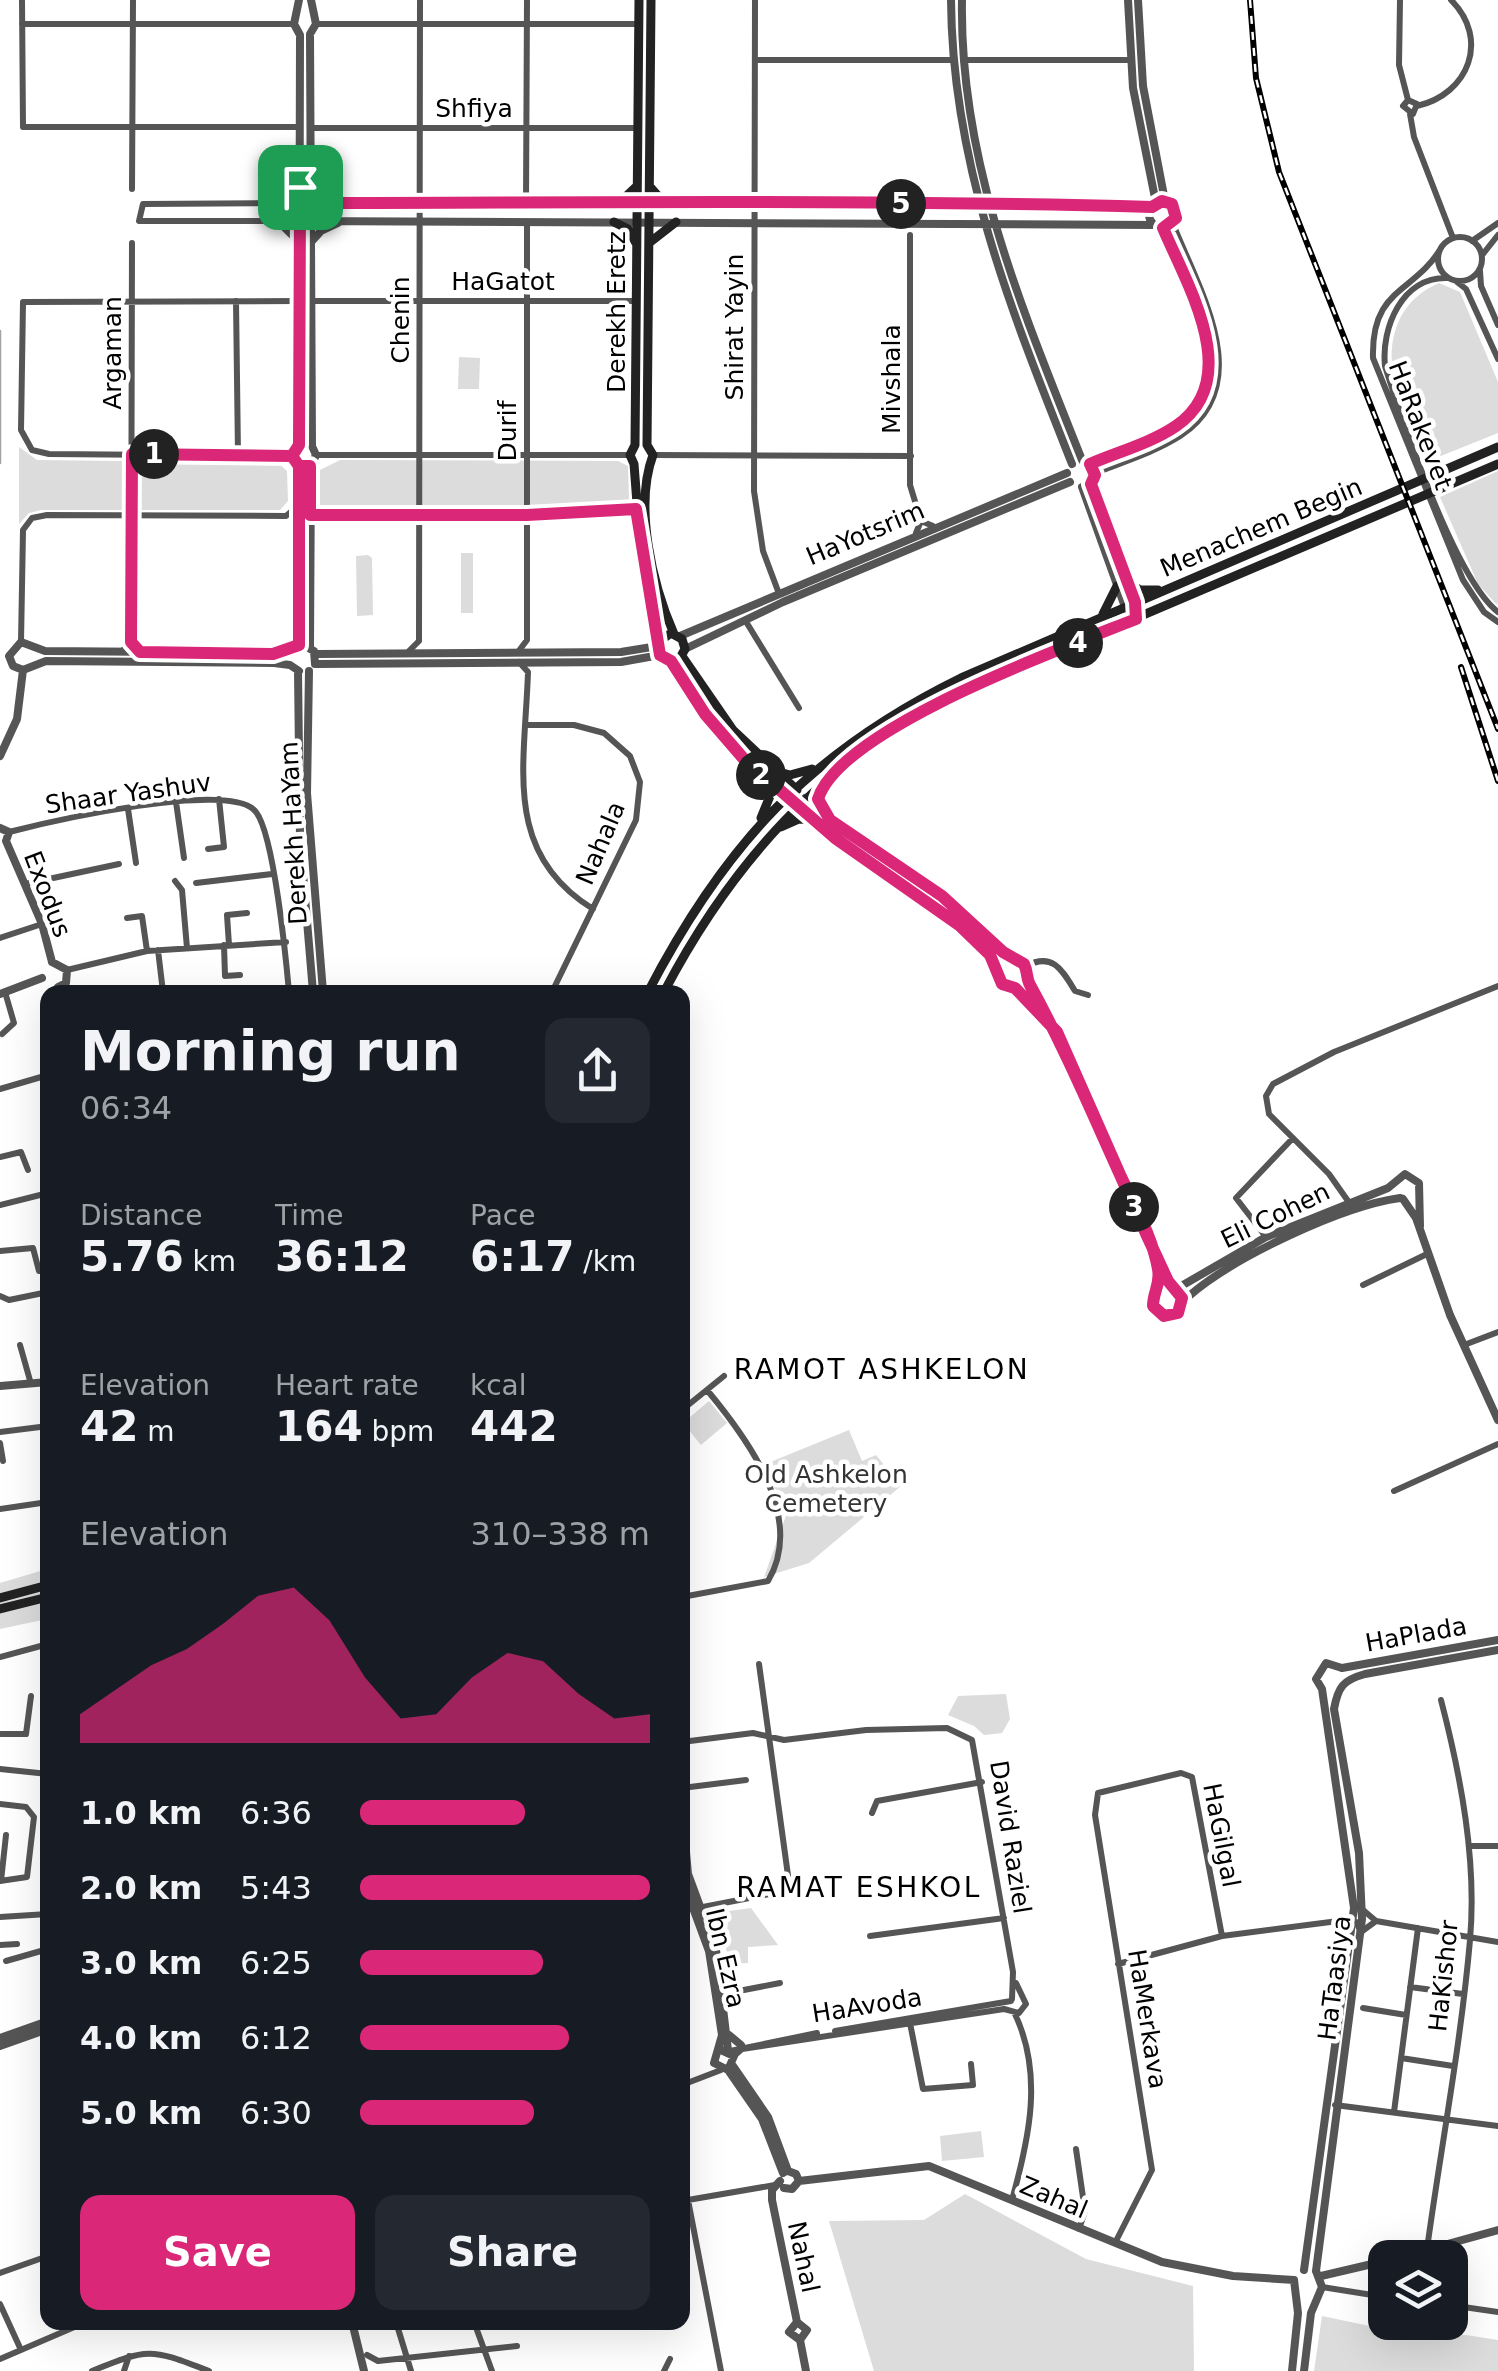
<!DOCTYPE html>
<html lang="en">
<head>
<meta charset="utf-8">
<style>
  :root { --surface:#171b24; --page:#242831; --text:#f1f3f6; --muted:#9ea1a6; --accent:#db2777 }
  body { margin:0; font-family:"DejaVu Sans",sans-serif; background:var(--page); color:var(--text); height:100vh; display:flex; flex-direction:column; font-size:38px; white-space:nowrap }
  * { box-sizing:border-box; margin:0 }
  p { font-size:32px; color:var(--muted) }
  .icon { flex:none; width:55px; height:55px; fill:none; stroke:currentColor; stroke-width:2; stroke-linecap:round; stroke-linejoin:round }
  .map { position:relative; flex:1; overflow:hidden }
  .sheet { position:absolute; left:40px; top:985px; width:650px; height:1345px; display:flex; flex-direction:column; background:var(--surface); border-radius:20px; box-shadow:0 10px 40px #0002 }
  .sheet>* { flex:none }
  .buttons { position:absolute; left:1368px; top:2240px; display:grid; gap:20px }
  .buttons a { display:grid; place-items:center; width:100px; height:100px; border-radius:20px; background:var(--surface); box-shadow:0 10px 40px #0002; font-size:50px }
  .pin { position:absolute; display:grid; place-items:center; width:85px; height:85px; color:#fff; margin:-42px; border-radius:20px; box-shadow:0 5px 15px #0006 }
  .km { position:absolute; width:50px; height:50px; margin:-25px; border-radius:50%; background:#222; color:#fff; font-size:28px; line-height:50px; text-align:center }
  .round { display:grid; place-items:center; flex:none; width:105px; height:105px; border-radius:20px; background:var(--page) }
  .head { display:flex; align-items:center; justify-content:space-between; height:170px; padding:0 40px }
  h1 { font-size:55px; font-weight:600; line-height:75px }
  .figures { display:grid; grid-template-columns:repeat(3,1fr); gap:15px; height:170px; padding:10px 40px }
  .figures div { display:grid; align-content:center }
  .figures b { font-size:42px; font-weight:600 }
  .figures small { font-size:28px; font-weight:400 }
  .figures p { font-size:28px }
  .chart { height:280px; padding:20px 40px }
  .chart p { display:flex; justify-content:space-between }
  .chart svg { width:100%; height:180px; margin-top:10px; fill:var(--accent); opacity:.7 }
  .cta { display:flex; gap:20px; margin-top:auto; padding:20px 40px }
  .cta a { flex:1; height:115px; border-radius:20px; background:var(--accent); color:#fff; font-size:40px; font-weight:600; line-height:115px; text-align:center }
  .cta a+a { background:var(--page); color:var(--text) }
  ul { padding:0 40px; list-style:none; font-size:32px }
  li { display:grid; grid-template-columns:160px 120px 1fr; align-items:center; height:75px }
  li i { height:25px; border-radius:12px; background:var(--accent) }
  .map>svg:first-child { display:block }
  .green { fill:#dcdcdc }
  .lines { fill:none; stroke-linecap:round; stroke-linejoin:round }
  .stream { stroke:#a3a3a3; stroke-width:2.5 }
  .minor { stroke:#555; stroke-width:6 }
  .tertiary { stroke:#555; stroke-width:8 }
  .secondary { stroke:#222; stroke-width:9 }
  .rail-casing { stroke:#000; stroke-width:6 }
  .rail { stroke:#fff; stroke-width:2.5; stroke-dasharray:8; stroke-linecap:butt }
  .route-casing { stroke:#fff; stroke-width:20 }
  .route { stroke:#db2777; stroke-width:12 }
  .labels { text-anchor:middle; stroke-width:9; stroke-linejoin:round; paint-order:stroke }
  .street-label { font-size:25px; fill:#000; stroke:#fff }
  .park-label { font-size:25px; fill:#333; stroke:#fff }
  .neighbourhood-label { font-size:28px; letter-spacing:2.5px; fill:#000; stroke:#fff }
</style>
</head>
<body>
<div class="map">
<svg width="1498" height="2371" viewBox="0 0 1498 2371">
  <rect width="100%" height="100%" fill="#fff"/>
  <path class="green" d="M1439,283L1460,292L1498,382V433L1426,462L1392,366C1389,329 1404,298 1439,283Z
    M459,357L480,358L479,389H458Z
    M19,447L37,460L278,463L287,471L288,501L280,510H41L29,513L19,524Z
    M340,460L618,461L628,466L629,499L620,505L325,510L316,504V472Z
    M1498,471V602L1497,605L1478,584L1440,497Z
    M461,553H473V613H461Z
    M368,555L372,558L373,615L357,616L356,556Z
    M709,1401L727,1423L701,1445L683,1423Z
    M849,1430L862,1461L876,1455L901,1486L809,1563L764,1577L787,1513L763,1465Z
    M47,1569V1619L0,1629V1583Z
    M1006,1694L1010,1719L1002,1733L984,1735L974,1726L948,1715L958,1696Z
    M751,1908L778,1945L748,1947V1963L731,1964L714,1913Z
    M981,2131L984,2157L942,2161L940,2136Z
    M965,2194L1086,2259L1193,2286L1194,2371H874L829,2221L924,2220Z
    M1322,2316L1422,2337L1466,2335L1498,2340V2371H1314Z"/>
  <g class="lines">
    <path class="stream" d="M0,331V463"/>
    <path class="minor" d="M22,0L23,127H300
      M755,0L754,491L763,551L778,591
      M1400,0L1399,65L1408,100L1403,106L1413,114L1417,104L1408,100
      M22,24H294
      M316,24H639
      M756,60H953
      M963,60H1131
      M1417,106C1469,94 1490,39 1451,0
      M1410,114L1414,137L1453,238
      M310,128H638
      M132,189L133,0
      M300,203L143,204L139,221H300
      M526,203L527,0
      M910,235V485L921,521
      M1438 259a22 22 0 1 1 44 0a22 22 0 1 1-44 0Z
      M1472,241L1498,223
      M1441,248C1414,294 1371,287 1373,358L1463,580L1484,612L1498,622
      M1483,254L1498,235
      M1480,271L1481,286L1498,325
      M1448,278C1402,276 1381,328 1385,366C1402,421 1456,580 1498,612
      M1457,282L1466,289L1498,359
      M236,301L238,455
      M311,301H637
      M316,455H630
      M653,455L911,456
      M292,456L49,454L32,450L21,430L23,302L299,301
      M311,515H527L636,509
      M916,533L921,521L933,526
      M745,620L799,708
      M21,642L23,530L32,518L47,515L286,516L299,505
      M121,652L131,642L132,243
      M518,652L527,640V222
      M407,653L419,641L420,0
      M519,662L528,672C525,766 502,853 593,909
      M526,725H574L604,733L630,756L640,782L636,820L552,992
      M176,802L184,858
      M128,809L136,863
      M9,832C48,822 232,779 256,812C274,835 286,959 289,992
      M208,849L224,847L219,799
      M175,881L182,890L187,948
      M196,883L272,874
      M25,884L119,864
      M127,918L142,916L147,951
      M0,938L42,924
      M224,945L225,976L240,975
      M229,945L227,915L247,913
      M158,950L163,992
      M1026,966C1053,952 1062,970 1075,991L1088,995
      M67,970L147,951L286,942
      M2,1034L14,1023L5,992
      M0,1089L48,1075
      M0,1157L21,1152L28,1170
      M1348,1201L1329,1174L1269,1114L1266,1096L1273,1084L1334,1052L1498,986
      M0,1205L48,1193
      M1266,1237L1236,1198L1293,1138
      M0,1251L33,1248L39,1271
      M1363,1285L1429,1253
      M0,1296L9,1300L48,1292
      M20,1345L31,1384
      M1464,1345L1498,1332
      M682,1410L724,1376
      M0,1432L48,1426
      M0,1443L3,1461
      M1394,1491L1498,1444
      M0,1509L48,1502
      M682,1597L768,1581C806,1517 747,1438 707,1390
      M0,1657L48,1644
      M0,1734H26L31,1696
      M682,1742L753,1733L784,1740L866,1730L947,1728L972,1740L1013,1972L1012,1999
      M0,1769L48,1774
      M682,1788L746,1780
      M0,1804L26,1807L34,1817L27,1877L0,1881
      M872,1813L877,1801L982,1782
      M1469,1846H1498
      M1,1881L6,1835
      M703,1907L790,1890L759,1664
      M1363,1910L1376,1921L1498,1942
      M0,1917L48,1914
      M870,1936L1004,1918
      M0,1945L17,1944
      M6,1961L48,1949
      M1118,1964L1222,1936L1346,1920L1356,1922L1361,1932L1376,1921
      M1410,1987L1463,1994
      M723,1994L780,1983
      M1363,2008L1406,2015
      M910,2023L923,2089L973,2085L971,2064
      M835,2031L1011,2001
      M730,2051L817,2033
      M734,2056L742,2049L1004,2009L1019,2013L1026,2004L1016,1983
      M1401,2058L1453,2066
      M682,2085L721,2070
      M1335,2105L1498,2126
      M1394,2112L1418,1928
      M1076,2149L1085,2211L1079,2229
      M688,2200L721,2371
      M1012,2200C1029,2139 1044,2073 1014,2012
      M682,2201L775,2185
      M1115,2243L1152,2170L1095,1815L1098,1793L1181,1773L1192,1777L1222,1936
      M1429,2258L1427,2249C1441,2147 1461,2043 1470,1940C1477,1861 1461,1777 1441,1700
      M0,2273L48,2256
      M1322,2287L1385,2297
      M0,2304L21,2350
      M1450,2305L1498,2312
      M396,2322L411,2371
      M474,2322L492,2371
      M367,2355L378,2361L517,2346
      M0,2359L86,2322
      M92,2371C150,2347 151,2349 209,2371
      M124,2371L129,2356
      M664,2371L670,2359"/>
    <path class="tertiary" d="M299,0L294,24L300,35L299,445L292,456L299,466V645
      M951,0C952,165 1012,313 1072,464
      M962,0C959,163 1023,311 1082,460
      M1128,0L1133,88L1156,203
      M1138,0L1143,86L1165,201
      M1149 214a14 14 0 1 1 28 0a14 14 0 1 1-28 0Z
      M284,203L297,191
      M300,203L1152,207
      M278,221L299,242
      M300,221L1155,225
      M310,243L321,231L338,223
      M1091,464C1118,452 1151,443 1176,426C1245,378 1187,285 1163,228
      M1095,472C1123,461 1155,451 1180,435C1257,384 1197,288 1172,224
      M1091,484L1135,602L1136,619
      M1082,487L1125,607L1136,619
      M680,636L1067,473
      M310,647L311,466L316,455L312,446L310,34L316,24L311,0
      M685,649L783,602L1070,482
      M316,654L621,652L658,646
      M315,664L621,662L660,655
      M23,670L13,666L9,656L21,642L45,651L273,653L303,645L314,651L315,664
      M23,670L46,661L274,663L290,665L299,671
      M298,671L300,838L313,992
      M309,671L307,793L323,992
      M0,756L17,719L23,670
      M805,798L841,829L964,912L1014,958
      M797,805L835,838L959,925L998,970
      M0,828L9,832L6,841L42,924L52,962
      M998 973a15 15 0 1 1 30 0a15 15 0 1 1-30 0Z
      M52,962L67,970L66,983L58,987
      M1027,980L1057,1031L1171,1287
      M1015,988L1050,1025
      M0,994L42,978
      M1400,1198C1342,1206 1234,1257 1189,1296C1182,1302 1182,1309 1175,1315H1161L1153,1306L1161,1289L1183,1285L1266,1237L1388,1188L1405,1174L1419,1183L1420,1226
      M1403,1199L1416,1218L1450,1315L1498,1420
      M0,1386L48,1382
      M1342,1668L1498,1640
      M682,1808L688,1874L716,1950L728,2050
      M682,1878L709,1951L722,2035L714,2063L728,2070L734,2056L721,2050
      M729,2035L741,2045
      M0,2038L48,2021
      M0,2046L48,2029
      M733,2066L768,2117L788,2171
      M728,2070L762,2119L783,2173
      M780,2181L772,2190V2200L797,2322
      M799,2181L929,2166L1162,2262L1233,2276L1294,2280
      M784,2188L792,2189L799,2181L796,2174L788,2171
      M1397,2258L1498,2230
      M1304,2270L1354,1908L1322,1689L1316,1679L1326,1663L1342,1668
      M1316,2271L1362,1919L1359,1853L1334,1709C1338,1687 1343,1680 1365,1674L1498,1650
      M1321,2276L1385,2261
      M352,2322L364,2371
      M797,2322L789,2332L800,2340
      M797,2322L807,2330L800,2340
      M800,2340L806,2371
      M1292,2371L1298,2313L1294,2280
      M1304,2371L1311,2313L1322,2287L1316,2271"/>
    <path class="secondary" d="M639,0L635,445L630,455L634,464L642,569L660,639
      M651,0L647,445L653,455C634,506 652,584 674,634
      M651,188L665,204
      M619,203L637,186
      M614,222L628,229L636,243
      M649,243L676,222
      M1128,583L1140,590H1158
      M1103,614L1117,586
      M682,656L733,730L797,790
      M671,661L680,658L685,649L682,639L671,633L659,642L660,655L671,661L724,738L791,801
      M779,772L790,775L812,769
      M823,814L818,799L824,784
      M761,818L770,796L765,781
      M781,827L799,819L814,820
      M648,992C725,844 810,752 961,678L1498,447
      M664,992C731,864 822,762 953,696L1498,464
      M0,1598L48,1585
      M0,1609L48,1597"/>
    <defs>
      <path id="rail" d="M1250,0L1256,78L1279,172L1498,729
        M1461,667L1498,781"/>
    </defs>
    <use href="#rail" class="rail-casing"/>
    <use href="#rail" class="rail"/>
  </g>
  <g class="lines">
    <defs>
      <path id="route" d="M300,187V203L299,445L292,456L299,466V645L273,654L140,652L131,642L132,454L292,456L299,466H310V515H527L636,509L660,655L671,661L705,714L743,758L835,838L959,925L990,955L1002,984L1015,988L1057,1032L1148,1238L1168,1281L1182,1298L1178,1313L1164,1316L1153,1306C1153,1292 1161,1284 1158,1269C1152,1234 1131,1200 1117,1168C1089,1106 1063,1045 1030,985C1026,978 1028,972 1024,964L1003,952L942,896L830,820L818,799C840,728 1066,647 1136,619L1135,602L1091,484L1095,475L1090,464C1118,452 1151,443 1176,426C1245,379 1187,285 1163,228L1176,218L1172,204L1162,201L1152,207C862,199 573,203 284,203L300,187"/>
    </defs>
    <use href="#route" class="route-casing"/>
    <use href="#route" class="route"/>
  </g>
  <g class="labels">
    <g class="street-label">
      <text x="474" y="117">Shfiya</text>
      <text x="503" y="290">HaGatot</text>
      <text transform="translate(616 312) rotate(-90)" y="9">Derekh Eretz</text>
      <text transform="translate(400 320) rotate(-90)" y="9">Chenin</text>
      <text transform="translate(734 327) rotate(-90)" y="9">Shirat Yayin</text>
      <text transform="translate(112 353) rotate(-90)" y="9">Argaman</text>
      <text transform="translate(891 379) rotate(-90)" y="9">Mivshala</text>
      <text transform="translate(1421 425) rotate(69)" y="9">HaRakevet</text>
      <text transform="translate(507 431) rotate(-90)" y="9">Durif</text>
      <text transform="translate(1261 527) rotate(-23)" y="9">Menachem Begin</text>
      <text transform="translate(865 533) rotate(-23)" y="9">HaYotsrim</text>
      <text transform="translate(128 793) rotate(-8)" y="9">Shaar Yashuv</text>
      <text transform="translate(293 833) rotate(-93)" y="9">Derekh HaYam</text>
      <text transform="translate(600 843) rotate(-67)" y="9">Nahala</text>
      <text transform="translate(48 894) rotate(69)" y="9">Exodus</text>
      <text transform="translate(1275 1215) rotate(-26)" y="9">Eli Cohen</text>
      <text transform="translate(1416 1634) rotate(-10)" y="9">HaPlada</text>
      <text transform="translate(1222 1835) rotate(79)" y="9">HaGilgal</text>
      <text transform="translate(1011 1837) rotate(81)" y="9">David Raziel</text>
      <text transform="translate(726 1958) rotate(77)" y="9">Ibn Ezra</text>
      <text transform="translate(1443 1976) rotate(-84)" y="9">HaKishor</text>
      <text transform="translate(1334 1978) rotate(-83)" y="9">HaTaasiya</text>
      <text transform="translate(867 2005) rotate(-9)" y="9">HaAvoda</text>
      <text transform="translate(1148 2019) rotate(81)" y="9">HaMerkava</text>
      <text transform="translate(1054 2197) rotate(23)" y="9">Zahal</text>
      <text transform="translate(804 2257) rotate(78)" y="9">Nahal</text>
    </g>
    <g class="park-label">
      <text x="826" y="1483">Old Ashkelon<tspan x="826" dy="29">Cemetery</tspan></text>
    </g>
    <g class="neighbourhood-label">
      <text x="882" y="1379">RAMOT ASHKELON</text>
      <text x="859" y="1897">RAMAT ESHKOL</text>
    </g>
  </g>
</svg>
<div class="buttons">
<a><svg class="icon" aria-label="layers" viewBox="0 0 24 24"><path d="M12 4l9 5-9 5-9-5zM3 14l9 5 9-5"/></svg></a>
</div>
<div class="pin" style="left:300px;top:187px;background:#1e9e55"><svg class="icon" aria-label="arrive" viewBox="0 0 24 24"><path d="M6 21V4h12l-3 4 3 4H6"/></svg></div>
<b class="km" style="left:154px;top:454px">1</b>
<b class="km" style="left:761px;top:775px">2</b>
<b class="km" style="left:1134px;top:1207px">3</b>
<b class="km" style="left:1078px;top:643px">4</b>
<b class="km" style="left:901px;top:204px">5</b>
<section class="sheet">
<div class="head"><div><h1>Morning run</h1><p>06:34</p></div><a class="round"><svg class="icon" aria-label="share" viewBox="0 0 24 24"><path d="M12 15V3M7 8l5-5 5 5M5 13v7h14v-7"/></svg></a></div>
<div class="figures">
<div><p>Distance</p><b>5.76<small> km</small></b></div>
<div><p>Time</p><b>36:12</b></div>
<div><p>Pace</p><b>6:17<small> /km</small></b></div>
</div>
<div class="figures">
<div><p>Elevation</p><b>42<small> m</small></b></div>
<div><p>Heart rate</p><b>164<small> bpm</small></b></div>
<div><p>kcal</p><b>442</b></div>
</div>
<div class="chart"><p><span>Elevation</span>310–338 m</p>
<svg viewBox="0 0 160 44" preserveAspectRatio="none"><path d="M0 44V37L10 31L20 25L30 21L40 15L50 8L60 6L70 14L80 28L90 38L100 37L110 28L120 22L130 24L140 32L150 38L160 37V44z"/></svg>
</div>
<ul>
<li><b>1.0 km</b>6:36<i style="width:57%"></i></li>
<li><b>2.0 km</b>5:43<i style="width:100%"></i></li>
<li><b>3.0 km</b>6:25<i style="width:63%"></i></li>
<li><b>4.0 km</b>6:12<i style="width:72%"></i></li>
<li><b>5.0 km</b>6:30<i style="width:60%"></i></li>
</ul>
<div class="cta"><a>Save</a><a>Share</a></div>
</section>
</div>
</body>
</html>
